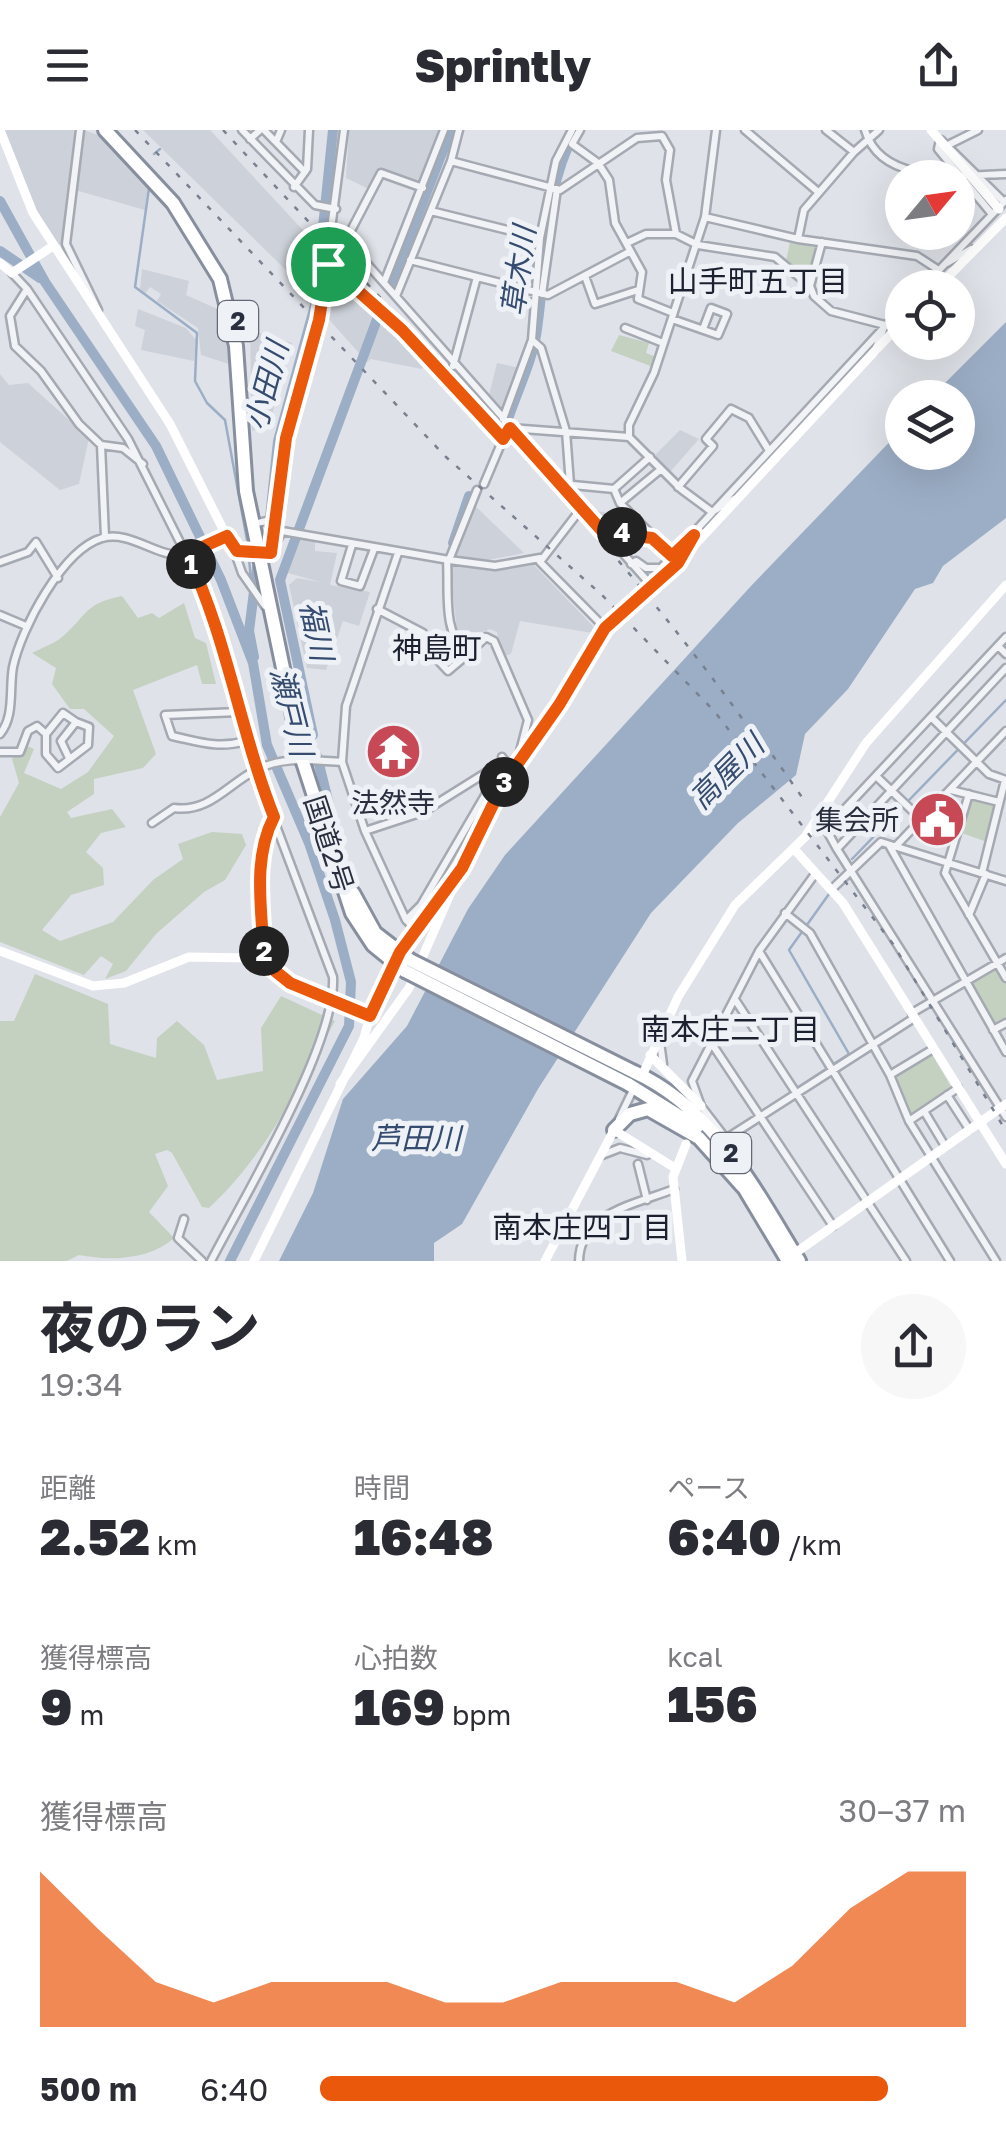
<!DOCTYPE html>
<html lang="ja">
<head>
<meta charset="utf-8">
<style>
  :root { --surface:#fff; --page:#f7f7f7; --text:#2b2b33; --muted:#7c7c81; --accent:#ea580c }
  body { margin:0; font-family:"Golos Text","Noto Sans JP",sans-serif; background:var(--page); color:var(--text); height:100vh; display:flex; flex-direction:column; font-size:38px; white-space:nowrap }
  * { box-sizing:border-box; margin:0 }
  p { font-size:32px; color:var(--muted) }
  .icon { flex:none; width:55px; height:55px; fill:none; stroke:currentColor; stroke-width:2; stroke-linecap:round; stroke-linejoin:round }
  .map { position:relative; height:1131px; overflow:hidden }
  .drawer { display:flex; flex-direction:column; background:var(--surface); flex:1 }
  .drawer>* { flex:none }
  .needle { width:65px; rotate:61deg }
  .fabs { position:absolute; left:885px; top:30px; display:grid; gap:20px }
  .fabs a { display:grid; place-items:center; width:90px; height:90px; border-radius:50%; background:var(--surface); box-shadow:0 10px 40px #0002; font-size:50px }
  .pin { position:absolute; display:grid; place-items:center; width:85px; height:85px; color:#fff; margin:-42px; border:5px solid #fff; border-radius:50%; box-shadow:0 2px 10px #0007 }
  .km { position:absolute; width:50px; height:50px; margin:-25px; border-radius:50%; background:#222; color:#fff; font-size:28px; line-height:50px; text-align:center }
  .round { display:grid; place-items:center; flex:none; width:105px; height:105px; border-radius:52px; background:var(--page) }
  .overview { display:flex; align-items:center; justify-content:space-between; height:170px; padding:0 40px }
  h1 { font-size:55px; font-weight:800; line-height:75px }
  .metrics { display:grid; grid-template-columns:repeat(3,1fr); gap:15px; height:170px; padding:10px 40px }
  .metrics div { display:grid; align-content:center }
  .metrics b { font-size:50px; font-weight:800 }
  .metrics small { font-size:28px; font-weight:400 }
  .metrics p { font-size:28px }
  .chart { height:280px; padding:20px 40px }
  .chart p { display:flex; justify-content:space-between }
  .chart svg { width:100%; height:180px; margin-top:10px; fill:var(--accent); opacity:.7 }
  ul { padding:0 40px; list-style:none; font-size:32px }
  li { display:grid; grid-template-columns:160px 120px 1fr; align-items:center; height:75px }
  li i { height:25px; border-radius:12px; background:var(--accent) }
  header { display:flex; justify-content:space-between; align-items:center; height:130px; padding:0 40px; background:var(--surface); font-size:45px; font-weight:800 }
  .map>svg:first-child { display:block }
  .built { fill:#cdd1d9 }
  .green { fill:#c4d1c1 }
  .water { fill:#9caec6 }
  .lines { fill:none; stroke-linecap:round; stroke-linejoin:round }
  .stream { stroke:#9caec6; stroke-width:2.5 }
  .river { stroke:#9caec6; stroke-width:10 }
  .street-casing { stroke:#a5a9b2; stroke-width:11 }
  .highway-casing { stroke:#878f9e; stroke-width:18 }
  .street { stroke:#f2f3f6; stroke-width:6 }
  .secondary { stroke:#fff; stroke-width:9 }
  .highway { stroke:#fff; stroke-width:12 }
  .rail { stroke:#798190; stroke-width:2.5; stroke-dasharray:5 10; stroke-linecap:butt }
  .highway-bridge-casing { stroke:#878f9e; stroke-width:18; stroke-linecap:butt }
  .secondary-bridge { stroke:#fff; stroke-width:9 }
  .highway-bridge { stroke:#fff; stroke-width:12 }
  .route-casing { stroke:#fff; stroke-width:20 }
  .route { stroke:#ea580c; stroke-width:12 }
  .labels { text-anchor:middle; stroke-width:10; stroke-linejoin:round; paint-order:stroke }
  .shield { fill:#eef1f5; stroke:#646975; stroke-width:2.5 }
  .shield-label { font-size:25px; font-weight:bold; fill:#292f3e }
  .poi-label { font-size:28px; fill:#292f3e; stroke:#eef1f5 }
  .street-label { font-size:28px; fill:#292f3e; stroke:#eef1f5 }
  .water-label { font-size:30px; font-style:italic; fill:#354c70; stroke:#eef1f5 }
  .neighbourhood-label { font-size:30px; fill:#1b212f; stroke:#eef1f5 }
</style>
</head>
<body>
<header><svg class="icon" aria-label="menu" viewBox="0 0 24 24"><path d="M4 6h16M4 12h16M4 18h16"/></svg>Sprintly<svg class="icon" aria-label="share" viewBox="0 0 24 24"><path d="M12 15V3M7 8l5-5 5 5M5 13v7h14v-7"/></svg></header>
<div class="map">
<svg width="1006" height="1131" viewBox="0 0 1006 1131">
  <rect width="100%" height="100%" fill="#dfe2e8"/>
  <path class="built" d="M4,0H78L63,112L58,116L29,67Z
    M83,0L101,6L148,55L145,80L75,60Z
    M143,0H210L312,110L308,139L288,142Z
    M349,0H443L424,52L382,38L371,60L346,48Z
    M142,139L189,151L186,165L222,181L229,234L201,225L198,198L157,171L161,164L150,157L145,164L140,159Z
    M331,141L427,229L422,239L371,229L367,232L325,185Z
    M138,179L186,198L196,210L194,231L141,220L145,200L135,196Z
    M250,200L292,213L269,295L252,301Z
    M497,233L520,238L500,283L488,269Z
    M0,244L9,255L28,253L89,308L79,354L60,360L0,312Z
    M680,300L699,309L669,343L654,326Z
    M469,370L524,423L478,432L450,426Z
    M588,380L632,386L648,405L603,398Z
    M299,408L315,410V421L337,423L330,455L370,462L359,496L343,491L326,540L307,538L289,455L297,448L320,452L288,443Z
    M529,430L594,497L593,503L520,491L511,524L502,527L497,502L490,499L458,512L450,434L490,439Z"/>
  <path class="green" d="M790,112L818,118L811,148L786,131Z
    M619,205L649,213L646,223L656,227L653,237L611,221Z
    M122,466L138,488L152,483L159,488L184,473L195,508L206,513L216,554H202L197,535L133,560L156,624L143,638L94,649V664L67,682L71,688L112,679L126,697L101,703L86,722L103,738L104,755L71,765L42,800L60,811L113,792L153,750L183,729L178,714L212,702L242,704L246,715L225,750L204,762L156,804L126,841L105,849L113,834L101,826L84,845L0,812V687L19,653L12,629L23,614L34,619L24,643L61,659L88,642L114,606L84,579H70L52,554L56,538L32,523C41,518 54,514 62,507C88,485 83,474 122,466Z
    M970,666L997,675L987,712L959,702Z
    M997,838L1006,853V890L993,896L970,855Z
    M35,844L108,874L110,914L156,928L157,908L177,891L204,915L217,950L263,941L261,898L281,866L335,891C297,959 266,1025 209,1078L202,1077L172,1023L167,1020L155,1024L168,1056L149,1082L174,1108C149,1130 111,1131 79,1125L67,1131H0V891H14Z
    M931,922L953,960L912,987L894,943Z"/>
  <path class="water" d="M1006,192V388L943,436L933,453L915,459L848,559L805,604L796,645L738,693L651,783L538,959L462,1094L434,1113V1131H279L313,1063L343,969L407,896L468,779L505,725L751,456L902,299V322H958V268L931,267Z"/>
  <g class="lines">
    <path class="stream" d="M154,24L160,19
      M149,58L135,157L197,203L195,251L207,273L225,290L247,410
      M249,428L251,452
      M253,465L254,475
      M852,729L1006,570
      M797,958L849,924L789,820L829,764
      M729,1003L791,963"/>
    <path class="river" d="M0,71L45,152L156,316L221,450L253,533L267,615L309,713L335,790L351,852L349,896L230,1131
      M0,121L40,148
      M391,154L451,0
      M508,289C518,259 533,230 537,199C547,131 542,62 576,0
      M268,407L278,311L315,175L333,0
      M453,413L469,366
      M254,527L249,501L257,438
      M313,605L280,450L379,184
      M317,626L336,703"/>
    <defs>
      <path id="street" d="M80,0L66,114L98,180
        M242,0L315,75L336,79
        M264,0L305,42
        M580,0L572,14L598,33L609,50L615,93L642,142L638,169L673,183
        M745,0L817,61
        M826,0L854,22L879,0
        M865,0C881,56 962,45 1006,44
        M250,9L260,0
        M940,10L938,19L991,83
        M941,10L1004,72
        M276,12L281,0
        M950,14L978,0
        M854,22L804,80L798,109L917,126L937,139
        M451,31L560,60L637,8L662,6L670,20L666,50L676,104
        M294,57L307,39L309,0
        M423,58L381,43L346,110L651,455
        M431,81L540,108
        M705,87L716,0
        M627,113L646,104H676L698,115L775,127L810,156L814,166L831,181L885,195L875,220
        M410,130L548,165L629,122
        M947,133L971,119
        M329,135L402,200L503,309L510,298L629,307
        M12,143L27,159L128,309L200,452L255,640L333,847C337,913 244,1067 211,1131
        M585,146L595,174L638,160
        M385,150L444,0
        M810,156L822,112
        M922,158L1006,70
        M27,159L10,186L15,216L41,241L79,294L101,315L123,318L143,334
        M542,164L557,59
        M396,166L451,31L459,0
        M672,189L718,205L727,184L711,178L703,199
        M625,198L663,213
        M532,210L541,218L566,301L571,368
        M453,236L477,147
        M503,289L532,210L540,108L556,31L572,0
        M101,315L105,407
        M484,354L503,309
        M573,355L614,359L650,327
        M678,357L713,316L706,309L731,279L749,288L768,319
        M614,359L620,373L673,426
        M734,369L712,382L681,359L629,307V295L654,243L705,87L798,109
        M620,373L660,340
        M580,380L540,432L605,498
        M253,394L275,389L286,308L319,190L344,0
        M603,402L651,408
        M352,415L341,451L360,456L374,419
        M234,420L242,443L265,476
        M271,422L275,390
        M271,423L282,401L449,430L477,360
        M447,430C449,461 442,503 467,525L486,507L494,511L528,590L518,629
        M449,430L495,436L540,428
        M0,432L28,422L36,412L58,448
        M631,434L636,431L646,438H661L902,178
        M377,479L423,503L433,525L448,541L467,525
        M0,485L26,496
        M998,516L1006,524
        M1006,538L837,719L1006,987
        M239,582L165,585L172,606C200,612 218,619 246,611
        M931,587L989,644L1006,650
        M0,604C15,586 9,559 13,537C21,499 62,420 102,408C131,400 157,428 185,425C198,423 214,411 227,406
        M46,604L63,583L76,592
        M0,622H20L28,601L37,596L46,604V624L58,638L88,615L89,597L76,592L61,611L69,628
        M342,632L346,576L398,423
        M876,646L924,692L957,701
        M951,660L999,672
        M969,664L945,743L1006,848
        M152,693L174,678C209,683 228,654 256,640C284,625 313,631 342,632L365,701L406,790L421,775L505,631L502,627
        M365,701L423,682L487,642L492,647
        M889,715L1006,922
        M895,717L1006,601
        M837,719L826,699L1006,507
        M982,743L1005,650
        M832,759L881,712L1006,751
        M785,783L810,803L890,945L909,991L996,1131
        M969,785L986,744
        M406,790L410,794L441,763
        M759,821L950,1131
        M264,832C263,784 251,731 274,687
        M736,871L906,1131
        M912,883L1006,828
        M993,900L1006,893
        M660,912L663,934
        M712,914L833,1096
        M890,945L933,919
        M947,965L969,999
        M924,981L945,1016
        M619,989L633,960
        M909,991L958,958
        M727,1008L914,888
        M734,1019L701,976L692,951L759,821L815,744
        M602,1025L620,1018L647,1025
        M638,1034L647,1070
        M184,1089L178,1108L202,1131
        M579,1131C580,1082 637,1074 674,1059"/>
      <path id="highway" d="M105,0L173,73L220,149L236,216L246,361L302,629L352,783L373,815L405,841
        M353,763L375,803L410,830
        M634,942C714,978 755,1060 799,1131
        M628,954L697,997
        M614,1000L630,984L648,979L699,1008L743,1057
        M743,1056L788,1131"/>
    </defs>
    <use href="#street" class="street-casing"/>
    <use href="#highway" class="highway-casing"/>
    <use href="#street" class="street"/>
    <path class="secondary" d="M0,0L33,83L170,294L233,419L263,421
      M931,0L945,16
      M0,133L12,143L53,116
      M937,158L1006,88
      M794,719L843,773L1006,1034
      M0,821L93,856L124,853L189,827L251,828L325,868
      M366,886L374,882L400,822L460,739
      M650,925L701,976
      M642,946L678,867L735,775L805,707L866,613L1006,455
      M340,954L409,858L486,682L605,498L678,433L902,192
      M791,1126L1006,974
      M254,1131L364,908L370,886
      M545,1131L614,1000L675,1038
      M682,1131L673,1047L686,1014"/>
    <use href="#highway" class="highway"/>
    <path class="rail" d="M135,0L446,327L602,465L715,582L893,814L1006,1001
      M223,0C410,203 610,397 768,625
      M764,613L804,670"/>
    <defs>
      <path id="highway-bridge" d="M410,830L634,942
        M405,841L628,954"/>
    </defs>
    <use href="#highway-bridge" class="highway-bridge-casing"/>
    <path class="secondary-bridge" d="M945,16L999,79
      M325,868L363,886"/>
    <use href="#highway-bridge" class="highway-bridge"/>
  </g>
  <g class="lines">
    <defs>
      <path id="route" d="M328,134L402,200L503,309L510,298L603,402L652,408L672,426L694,405L678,433L605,498L559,575L502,656L462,738L400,822L370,886L290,853L264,832C263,784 251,731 274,687C240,601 227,507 187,424L227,406L237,421L271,423L286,308L319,190Z"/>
    </defs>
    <use href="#route" class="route-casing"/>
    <use href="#route" class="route"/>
  </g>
  <defs>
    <symbol id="temple-disc" viewBox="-11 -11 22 22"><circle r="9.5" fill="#c84956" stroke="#eef1f5"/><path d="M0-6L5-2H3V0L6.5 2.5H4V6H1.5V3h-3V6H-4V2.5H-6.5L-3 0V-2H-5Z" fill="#fff"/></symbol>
    <symbol id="civic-disc" viewBox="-11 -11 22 22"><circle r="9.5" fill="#c84956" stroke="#eef1f5"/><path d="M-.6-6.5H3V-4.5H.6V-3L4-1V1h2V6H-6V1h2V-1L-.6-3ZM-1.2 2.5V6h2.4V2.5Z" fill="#fff"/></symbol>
  </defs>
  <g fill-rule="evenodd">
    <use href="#temple-disc" x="362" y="590" width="63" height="63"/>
    <use href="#civic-disc" x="906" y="658" width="63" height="63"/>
  </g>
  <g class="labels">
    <g class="shield">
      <rect x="218" y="171" width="40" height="40" rx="8"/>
      <rect x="711" y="1003" width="40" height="40" rx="8"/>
    </g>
    <g class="shield-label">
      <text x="238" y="200">2</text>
      <text x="731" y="1032">2</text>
    </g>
    <g class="poi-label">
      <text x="393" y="683">法然寺</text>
      <text x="899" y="700" text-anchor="end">集会所</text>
    </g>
    <g class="street-label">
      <text transform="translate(329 714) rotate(72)" y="10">国道2号</text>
    </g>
    <g class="water-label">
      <text transform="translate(519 141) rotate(-82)" y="10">草木川</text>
      <text transform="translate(267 256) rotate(-75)" y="10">小田川</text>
      <text transform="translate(316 501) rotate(78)" y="10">福川</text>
      <text transform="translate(291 582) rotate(76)" y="10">瀬戸川</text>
      <text transform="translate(727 642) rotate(-45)" y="10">高屋川</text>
      <text x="416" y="1019">芦田川</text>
    </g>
    <g class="neighbourhood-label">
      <text x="758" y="162">山手町五丁目</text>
      <text x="437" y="529">神島町</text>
      <text x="730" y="910">南本庄二丁目</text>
      <text x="582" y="1108">南本庄四丁目</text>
    </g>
  </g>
</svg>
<div class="fabs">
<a><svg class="needle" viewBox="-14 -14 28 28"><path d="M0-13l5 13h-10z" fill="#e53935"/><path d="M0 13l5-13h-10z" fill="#7c7c81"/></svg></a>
<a><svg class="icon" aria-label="locate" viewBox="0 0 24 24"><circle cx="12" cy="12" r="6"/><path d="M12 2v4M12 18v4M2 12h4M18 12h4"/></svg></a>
<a><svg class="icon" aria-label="layers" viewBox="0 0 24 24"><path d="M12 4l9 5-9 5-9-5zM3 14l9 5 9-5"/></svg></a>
</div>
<div class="pin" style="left:328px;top:134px;background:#1e9e55"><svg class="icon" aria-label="arrive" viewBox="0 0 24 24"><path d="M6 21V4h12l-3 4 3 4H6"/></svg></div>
<b class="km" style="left:191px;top:434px">1</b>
<b class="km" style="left:264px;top:821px">2</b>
<b class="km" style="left:504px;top:652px">3</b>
<b class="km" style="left:622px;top:402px">4</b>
</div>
<section class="drawer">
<div class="overview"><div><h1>夜のラン</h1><p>19:34</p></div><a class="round"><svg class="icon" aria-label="share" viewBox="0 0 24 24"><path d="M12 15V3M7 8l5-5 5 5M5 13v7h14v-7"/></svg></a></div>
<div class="metrics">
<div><p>距離</p><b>2.52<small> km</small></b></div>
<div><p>時間</p><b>16:48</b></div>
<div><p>ペース</p><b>6:40<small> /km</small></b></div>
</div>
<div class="metrics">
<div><p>獲得標高</p><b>9<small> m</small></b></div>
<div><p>心拍数</p><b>169<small> bpm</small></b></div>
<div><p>kcal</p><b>156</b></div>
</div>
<div class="chart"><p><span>獲得標高</span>30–37 m</p>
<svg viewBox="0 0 160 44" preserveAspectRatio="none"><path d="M0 44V6L10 20L20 33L30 38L40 33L50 33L60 33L70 38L80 38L90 33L100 33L110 33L120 38L130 29L140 15L150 6L160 6V44z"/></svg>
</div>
<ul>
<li><b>500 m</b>6:40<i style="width:88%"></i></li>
</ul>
</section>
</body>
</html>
